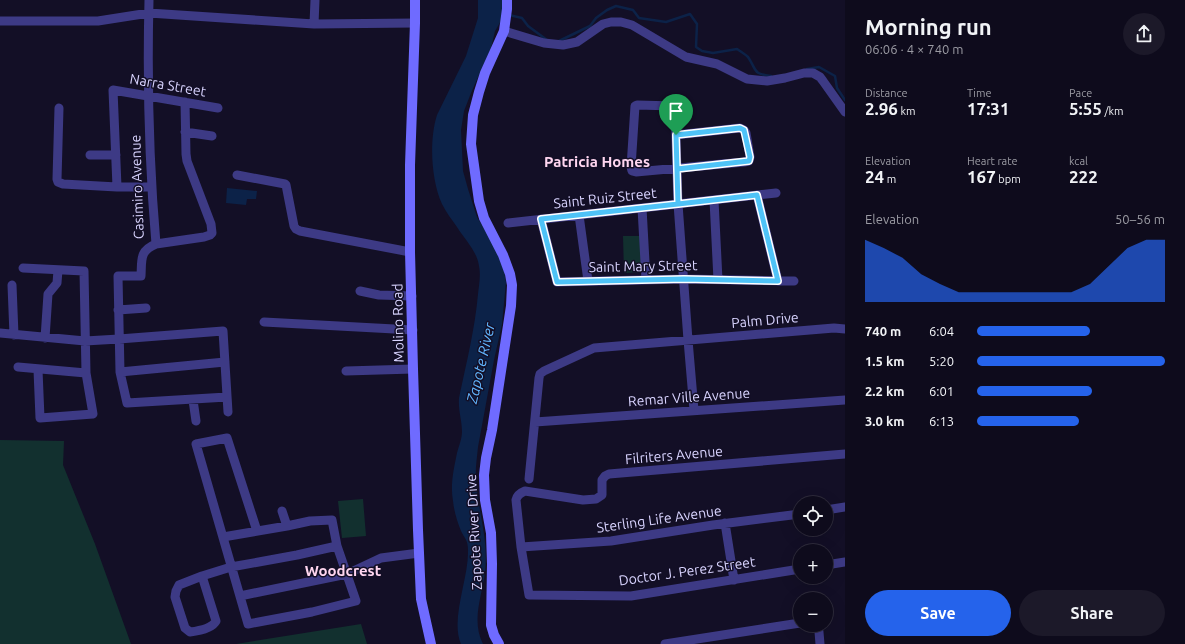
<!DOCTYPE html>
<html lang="en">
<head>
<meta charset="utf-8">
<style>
  :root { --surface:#0e0b1c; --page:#1c1929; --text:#f1f3f6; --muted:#9b9ba3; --line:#2e2b3b; --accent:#2563eb }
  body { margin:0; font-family:Ubuntu,sans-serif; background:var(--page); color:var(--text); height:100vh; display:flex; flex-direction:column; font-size:15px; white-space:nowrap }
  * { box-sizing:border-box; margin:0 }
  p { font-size:13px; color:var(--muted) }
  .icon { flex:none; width:22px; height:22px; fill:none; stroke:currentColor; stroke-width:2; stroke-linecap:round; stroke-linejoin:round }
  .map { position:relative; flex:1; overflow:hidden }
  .side { display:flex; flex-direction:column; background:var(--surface); width:340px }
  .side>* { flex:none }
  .controls { position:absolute; left:793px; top:496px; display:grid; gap:8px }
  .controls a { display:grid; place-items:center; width:40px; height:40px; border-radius:50%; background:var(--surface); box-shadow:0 4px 16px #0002,0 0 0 1px var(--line); font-size:20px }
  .pin { position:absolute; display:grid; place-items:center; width:34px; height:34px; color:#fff; margin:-41px -17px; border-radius:50% 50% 50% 0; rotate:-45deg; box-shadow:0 0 4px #0007 }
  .pin .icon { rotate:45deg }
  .round { display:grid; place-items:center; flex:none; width:42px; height:42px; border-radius:21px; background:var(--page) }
  .summary { display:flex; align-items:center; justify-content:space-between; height:68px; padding:0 20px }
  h1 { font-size:22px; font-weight:600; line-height:30px }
  .metrics { display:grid; grid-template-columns:repeat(3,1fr); gap:6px; height:68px; padding:4px 20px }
  .metrics div { display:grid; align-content:center }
  .metrics b { font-size:17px; font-weight:600 }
  .metrics small { font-size:11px; font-weight:400 }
  .metrics p { font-size:11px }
  .chart { height:112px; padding:8px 20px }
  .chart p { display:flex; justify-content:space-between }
  .chart svg { width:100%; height:72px; margin-top:4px; fill:var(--accent); opacity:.7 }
  .cta { display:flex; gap:8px; margin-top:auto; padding:8px 20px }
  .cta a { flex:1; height:46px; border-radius:24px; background:var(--accent); color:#fff; font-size:16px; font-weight:600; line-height:46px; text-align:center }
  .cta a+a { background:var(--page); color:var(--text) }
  ul { padding:0 20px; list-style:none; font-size:13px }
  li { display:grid; grid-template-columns:64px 48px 1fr; align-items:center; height:30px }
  li i { height:10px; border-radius:5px; background:var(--accent) }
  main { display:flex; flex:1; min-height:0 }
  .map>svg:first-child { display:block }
  .green { fill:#12302f }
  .water { fill:#0c2248 }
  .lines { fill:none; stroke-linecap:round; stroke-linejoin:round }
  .stream { stroke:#0c2248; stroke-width:2.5 }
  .street { stroke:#3d3a85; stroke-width:9 }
  .secondary { stroke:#6f6bff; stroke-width:10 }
  .route-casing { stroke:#fff; stroke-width:8 }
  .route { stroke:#4fc3f7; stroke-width:5 }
  .labels { text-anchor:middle; stroke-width:3; stroke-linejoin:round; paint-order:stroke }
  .street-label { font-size:14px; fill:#d9d4ff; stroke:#130f26 }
  .neighbourhood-label { font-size:15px; font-weight:bold; fill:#ffd6f0; stroke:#130f26 }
  .water-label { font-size:15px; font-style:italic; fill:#62b6ff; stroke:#130f26 }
</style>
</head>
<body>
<main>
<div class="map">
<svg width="845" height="644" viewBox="0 0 845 644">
  <rect width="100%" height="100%" fill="#130f26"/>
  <path class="green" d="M623,236H641L643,272L624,273Z
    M0,440L64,441L63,465L95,544L131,644H0Z
    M363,499L366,536L342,538L338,501Z
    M361,624L367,644H236Z"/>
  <path class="water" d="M478,0H504L505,14L495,31L491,48L471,93L464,111L461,130L463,171L468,189L477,217L491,240L500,259L504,271L506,282L502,324L494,360L478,447C477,458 475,469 476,481C478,511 489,541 485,572C482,597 471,620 483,644H461C450,619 469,578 468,550C468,540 465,539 461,531C457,521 454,511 453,501C450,485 454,468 457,453C459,446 462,438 462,432C462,420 458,410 459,398C466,364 475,329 478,294C479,285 481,275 479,266C477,251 465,240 457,227C452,220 446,212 442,204C431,180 429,140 437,115L466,56L478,18Z
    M227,188L257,191L256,199H247L246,205L226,203Z"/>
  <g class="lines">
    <path class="stream" d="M509,15L522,18L528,26L547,40
      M559,41L590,26L596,18L607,10L616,6L633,10L639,18L666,22L690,14L697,24L696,47L702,51L713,53L737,49C740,51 745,54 748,57C757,70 752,74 771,76
      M807,69L819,67L835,76L837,88L845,100"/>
    <path class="street" d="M149,0C147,82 149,163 156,244
      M0,21H98L149,13L314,24L415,23
      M314,24L315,0
      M504,31L544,43L563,45L577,42L603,24L611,22H621L632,25L686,57L717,64L747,79L767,81L785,78L804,73H813L820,77L823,81L845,112
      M185,102L186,154L187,161L211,224L212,233L210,235L204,237L156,244C139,251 142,260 141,276H118L120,372L127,403L227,397
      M59,108L57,179L58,182L63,184L117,187H151
      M185,132L212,136
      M676,135L740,128L744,130L746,133L750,157L749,161L744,162L636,172L632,171L631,167L635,106L637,105L675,106L678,204L688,340L694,410
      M90,155H116
      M237,175L285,184L286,185L294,226L296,229L300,231L410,252
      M117,187L113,90L218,108
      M757,195L778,281
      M714,200L718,280
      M642,208L646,280
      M579,215L588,281
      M541,219L557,282L684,279L794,281
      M508,223L776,193
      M23,268L84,271L86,373L93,414L40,418L38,370
      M12,285L14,335
      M360,291L379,295L412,296
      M118,310L146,308
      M264,322L413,330
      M0,333L85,341L119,339L223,331L228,412
      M45,338L48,294L57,283L58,270
      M18,367L86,373
      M346,371L413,369
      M120,372L225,362
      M193,400L196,421
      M535,422L845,400
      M529,479L539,378L540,374L544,371L594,348L834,328L845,329
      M826,510L845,507
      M282,511L287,526
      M725,523L734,580
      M223,537L287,526L310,521L332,520L337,546L356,601L312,612L248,624L196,444L227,438L257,531
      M521,547L611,541L713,525L800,514
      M826,565L845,562
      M800,569L631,596L529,595L521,547L516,500C517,495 520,493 525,491L583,500L596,499L602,495V480L605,476L609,474L845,454
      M202,576L216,621C212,629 198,631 190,632L185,628L175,597L176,591L179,585L202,576L231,567L297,555L337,546
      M240,596L347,574L381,558L419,553
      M817,625L819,632L820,644
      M665,644L800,623"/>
    <path class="secondary" d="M415,0V23L410,165V252L413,369L418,530L421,599L431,644
      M499,644L494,635L491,625L492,564L491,533L485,500L484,475L486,458L492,430L511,306L512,285L510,274L503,255L484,218L479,201L471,144L473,115L479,92L485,73L504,31L507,9V0"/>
  </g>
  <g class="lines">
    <defs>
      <path id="route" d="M676,135L678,204L541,219L557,282L684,279L778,281L757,195L678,204L677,169L749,161L750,157L744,130L740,128L676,135"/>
    </defs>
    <use href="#route" class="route-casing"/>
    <use href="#route" class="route"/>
  </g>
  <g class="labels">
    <g class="street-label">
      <text transform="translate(168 85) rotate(10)" y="5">Narra Street</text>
      <text transform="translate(137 187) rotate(-92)" y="5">Casimiro Avenue</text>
      <text transform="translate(605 198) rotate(-6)" y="5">Saint Ruiz Street</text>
      <text transform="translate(643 266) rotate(-1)" y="5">Saint Mary Street</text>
      <text transform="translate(765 320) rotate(-5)" y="5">Palm Drive</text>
      <text transform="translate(398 323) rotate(-91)" y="5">Molino Road</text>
      <text transform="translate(689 397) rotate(-4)" y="5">Remar Ville Avenue</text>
      <text transform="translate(674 455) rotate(-5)" y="5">Filriters Avenue</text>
      <text transform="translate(659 519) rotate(-8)" y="5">Sterling Life Avenue</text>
      <text transform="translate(474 532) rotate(-93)" y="5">Zapote River Drive</text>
      <text transform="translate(687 571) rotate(-8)" y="5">Doctor J. Perez Street</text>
    </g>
    <g class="neighbourhood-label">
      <text x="597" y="167">Patricia Homes</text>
      <text x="343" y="576">Woodcrest</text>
    </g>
    <g class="water-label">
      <text transform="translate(481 363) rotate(-77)" y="5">Zapote River</text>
    </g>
  </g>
</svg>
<div class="controls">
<a><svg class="icon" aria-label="locate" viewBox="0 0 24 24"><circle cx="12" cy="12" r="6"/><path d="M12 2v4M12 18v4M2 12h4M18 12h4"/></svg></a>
<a>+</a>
<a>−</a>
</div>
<div class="pin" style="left:676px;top:135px;background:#1e9e55"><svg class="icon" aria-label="arrive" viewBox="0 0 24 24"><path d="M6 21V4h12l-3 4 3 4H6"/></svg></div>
</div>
<section class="side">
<div class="summary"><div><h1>Morning run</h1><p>06:06 · 4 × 740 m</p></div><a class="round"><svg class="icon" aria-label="share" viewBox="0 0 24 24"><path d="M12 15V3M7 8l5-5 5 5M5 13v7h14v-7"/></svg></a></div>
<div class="metrics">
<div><p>Distance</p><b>2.96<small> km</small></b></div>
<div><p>Time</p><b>17:31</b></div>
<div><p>Pace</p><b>5:55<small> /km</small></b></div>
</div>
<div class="metrics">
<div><p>Elevation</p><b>24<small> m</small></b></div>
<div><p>Heart rate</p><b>167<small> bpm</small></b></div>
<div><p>kcal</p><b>222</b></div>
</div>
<div class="chart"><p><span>Elevation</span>50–56 m</p>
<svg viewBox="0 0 160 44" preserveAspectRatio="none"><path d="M0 44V6L10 11L20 17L30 27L40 33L50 38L60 38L70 38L80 38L90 38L100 38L110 38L120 33L130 22L140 11L150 6L160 6V44z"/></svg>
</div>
<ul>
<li><b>740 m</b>6:04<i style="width:60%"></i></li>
<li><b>1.5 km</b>5:20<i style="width:100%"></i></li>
<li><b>2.2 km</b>6:01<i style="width:61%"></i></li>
<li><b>3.0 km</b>6:13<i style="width:54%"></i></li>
</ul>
<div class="cta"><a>Save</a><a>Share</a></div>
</section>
</main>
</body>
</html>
